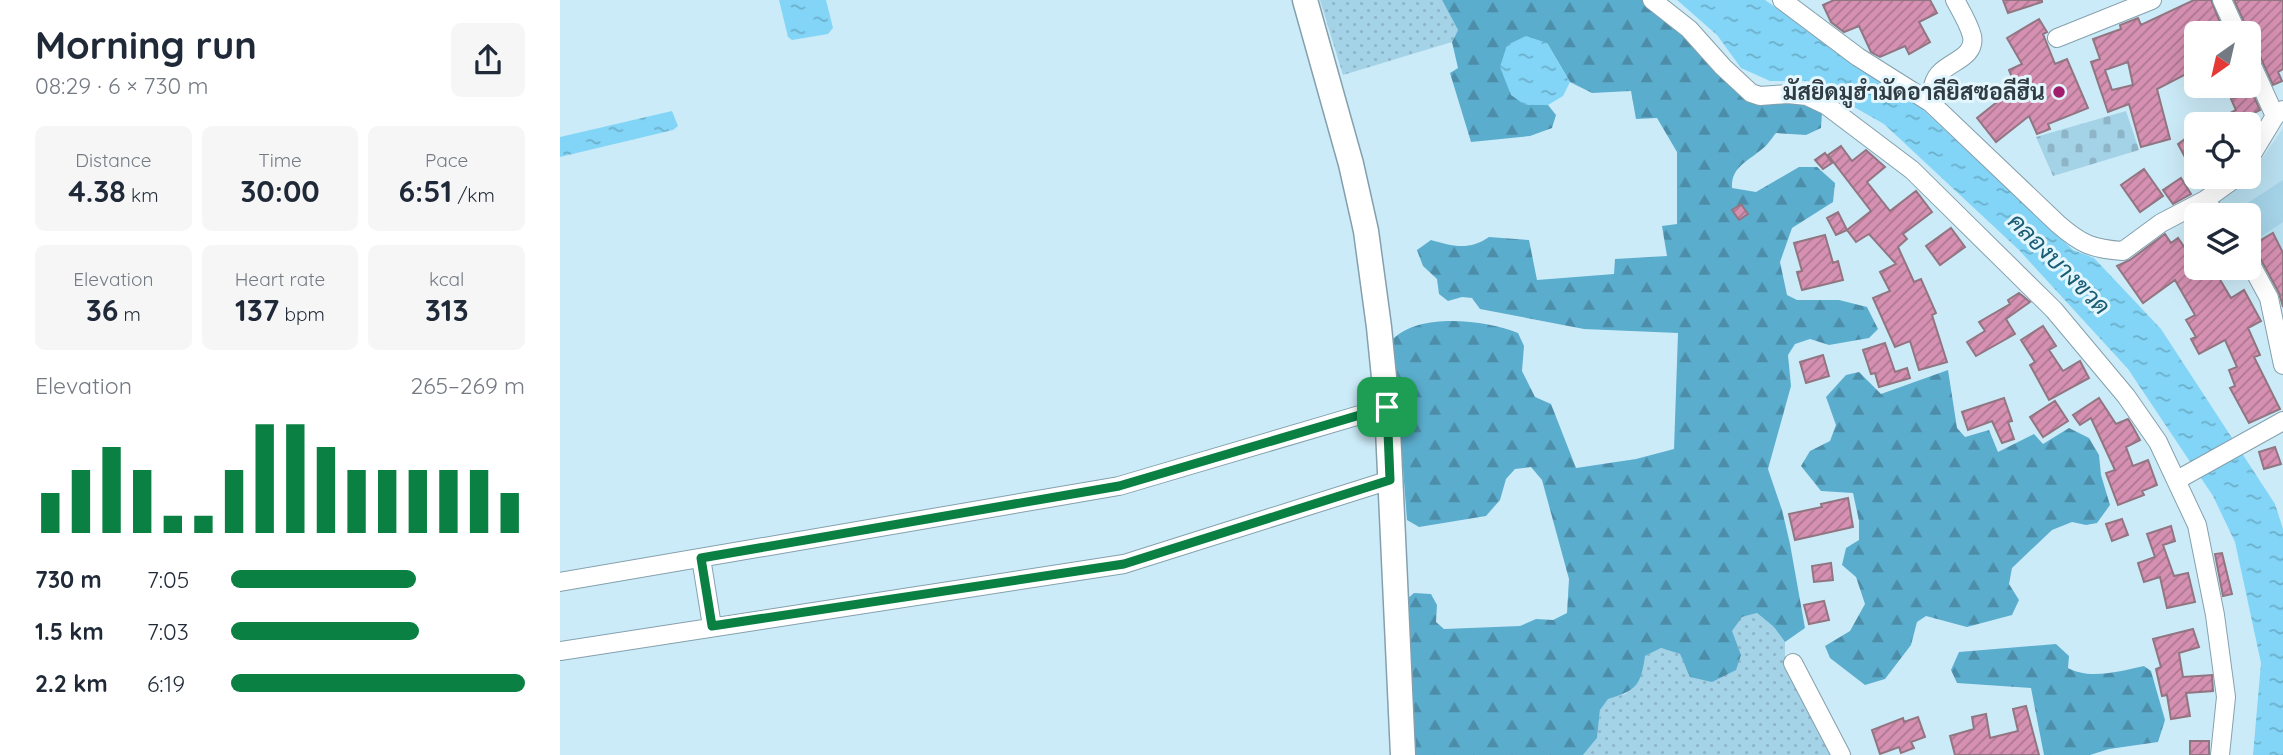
<!DOCTYPE html>
<html lang="en">
<head>
<meta charset="utf-8">
<style>
  :root { --surface:#fff; --page:#f6f6f7; --text:#1f2937; --muted:#747a83; --accent:#0b8043 }
  body { margin:0; font-family:Quicksand,Sarabun,sans-serif; background:var(--page); color:var(--text); height:100vh; display:flex; flex-direction:column; font-size:26px; white-space:nowrap }
  * { box-sizing:border-box; margin:0 }
  p { font-size:23px; color:var(--muted) }
  .icon { flex:none; width:38px; height:38px; fill:none; stroke:currentColor; stroke-width:2; stroke-linecap:round; stroke-linejoin:round }
  .map { position:relative; flex:1; overflow:hidden }
  .details { display:flex; flex-direction:column; background:var(--surface); width:560px }
  .details>* { flex:none }
  .needle { width:46px; rotate:214deg }
  .controls { position:absolute; left:1624px; top:21px; display:grid; gap:14px }
  .controls a { display:grid; place-items:center; width:77px; height:77px; border-radius:10px; background:var(--surface); box-shadow:0 7px 28px #0002; font-size:35px }
  .pin { position:absolute; display:grid; place-items:center; width:60px; height:60px; color:#fff; margin:-30px; border-radius:14px; box-shadow:0 4px 10px #0006 }
  .round { display:grid; place-items:center; flex:none; width:74px; height:74px; border-radius:10px; background:var(--page) }
  .headline { display:flex; align-items:center; justify-content:space-between; height:119px; padding:0 35px }
  h1 { font-size:38px; font-weight:700; line-height:52px }
  .figures { display:grid; grid-template-columns:repeat(3,1fr); gap:10px; height:119px; padding:7px 35px }
  .figures div { display:grid; align-content:center; border-radius:10px; background:var(--page); text-align:center }
  .figures b { font-size:30px; font-weight:700 }
  .figures small { font-size:19px; font-weight:400 }
  .figures p { font-size:19px }
  .chart { height:196px; padding:14px 35px }
  .chart p { display:flex; justify-content:space-between }
  .chart svg { width:100%; height:126px; margin-top:7px; stroke:var(--accent); stroke-width:6 }
  ul { padding:0 35px; list-style:none; font-size:23px }
  li { display:grid; grid-template-columns:112px 84px 1fr; align-items:center; height:52px }
  li i { height:18px; border-radius:9px; background:var(--accent) }
  main { display:flex; flex:1; min-height:0 }
  .map>svg:first-child { display:block }
  .built { fill:#b8dfef }
  .grass { fill:url(#grass-dots) }
  .forest { fill:url(#forest-firs) }
  .cemetery { fill:url(#cemetery-stones) }
  .garden { fill:#a4d2e7 }
  .water { fill:url(#water-ripples) }
  .building { fill:url(#building-hatch); stroke:#917682; stroke-width:2; fill-rule:evenodd }
  .lines { fill:none; stroke-linecap:round; stroke-linejoin:round }
  .street-casing { stroke:#84a0ad; stroke-width:20 }
  .secondary-casing { stroke:#84a0ad; stroke-width:27 }
  .street { stroke:#fff; stroke-width:18 }
  .secondary { stroke:#fff; stroke-width:24 }
  .route-casing { stroke:#fff; stroke-width:14 }
  .route { stroke:#0b8043; stroke-width:9 }
  .poi-dot { fill:#a11c6b; stroke:#e3f6fe; stroke-width:2.5 }
  .labels { text-anchor:middle; stroke-width:6; stroke-linejoin:round; paint-order:stroke }
  .poi-label { font-size:23px; font-weight:bold; fill:#303c42; stroke:#e3f6fe; text-anchor:end }
  .water-label { font-size:24px; font-style:italic; fill:#1a5c73; stroke:#e3f6fe }
</style>
</head>
<body>
<main>
<section class="details">
<div class="headline"><div><h1>Morning run</h1><p>08:29 · 6 × 730 m</p></div><a class="round"><svg class="icon" aria-label="share" viewBox="0 0 24 24"><path d="M12 15V3M7 8l5-5 5 5M5 13v7h14v-7"/></svg></a></div>
<div class="figures">
<div><p>Distance</p><b>4.38<small> km</small></b></div>
<div><p>Time</p><b>30:00</b></div>
<div><p>Pace</p><b>6:51<small> /km</small></b></div>
</div>
<div class="figures">
<div><p>Elevation</p><b>36<small> m</small></b></div>
<div><p>Heart rate</p><b>137<small> bpm</small></b></div>
<div><p>kcal</p><b>313</b></div>
</div>
<div class="chart"><p><span>Elevation</span>265–269 m</p>
<svg viewBox="0 0 160 44" preserveAspectRatio="none"><path d="M5 44V30M15 44V22M25 44V14M35 44V22M45 44V38M55 44V38M65 44V22M75 44V6M85 44V6M95 44V14M105 44V22M115 44V22M125 44V22M135 44V22M145 44V22M155 44V30"/></svg>
</div>
<ul>
<li><b>730 m</b>7:05<i style="width:63%"></i></li>
<li><b>1.5 km</b>7:03<i style="width:64%"></i></li>
<li><b>2.2 km</b>6:19<i style="width:100%"></i></li>
</ul>
</section>
<div class="map">
<svg width="1723" height="755" viewBox="0 0 1723 755">
  <defs>
    <pattern id="grass-dots" width="8" height="8" patternUnits="userSpaceOnUse" patternTransform="scale(1.75)"><rect width="8" height="8" fill="#a4d2e7"/><path d="M2 2h.1M6 6h.1" fill="none" stroke="#8eb5c7" stroke-width="1.8" stroke-linecap="round"/></pattern>
    <pattern id="forest-firs" width="22" height="20" patternUnits="userSpaceOnUse" patternTransform="scale(1.75)"><rect width="22" height="20" fill="#5badce"/><path d="M5 1l3.5 6h-7zM16 11l3.5 6h-7z" fill="#4c8ea9"/></pattern>
    <pattern id="cemetery-stones" width="16" height="16" patternUnits="userSpaceOnUse" patternTransform="scale(1.75)"><rect width="16" height="16" fill="#a4d2e7"/><path d="M2 7V4a2 2 0 0 1 4 0v3zM10 15v-3a2 2 0 0 1 4 0v3z" fill="#8eb5c7"/></pattern>
    <pattern id="water-ripples" width="26" height="14" patternUnits="userSpaceOnUse" patternTransform="scale(1.75)"><rect width="26" height="14" fill="#82d5f7"/><path d="M2 4q2-2 4 0t4 0M15 11q2-2 4 0t4 0" fill="none" stroke="#6baeca"/></pattern>
    <pattern id="building-hatch" width="6" height="6" patternUnits="userSpaceOnUse" patternTransform="scale(1.75)"><rect width="6" height="6" fill="#d690b1"/><path d="M-1 1l2-2M0 6l6-6M5 7l2-2" fill="none" stroke="#ae7792"/></pattern>
  </defs>
  <rect width="100%" height="100%" fill="#ccebf8"/>
  <path class="built" d="M1723,128V254L1699,267L1689,253V215H1662L1658,209L1657,201L1679,188L1688,179Z"/>
  <path class="grass" d="M760,0H882L898,30L892,42L783,75Z
    M1197,613L1214,627L1225,642V664L1271,755H1023L1037,738L1040,710L1048,698L1066,694L1085,656L1101,648L1120,654L1130,676L1181,655L1171,631L1182,617Z"/>
  <path class="forest" d="M882,0H1084L1125,36L1177,90L1244,103L1262,112L1261,128L1246,135L1216,133C1211,139 1207,146 1201,150C1187,162 1171,167 1172,188L1196,192L1239,167H1257L1275,183L1273,202L1232,228L1220,262L1227,295L1237,300H1279L1307,307L1318,329L1309,338L1269,345L1250,339L1235,344L1228,355L1231,386L1208,469L1222,510L1230,544L1245,628L1225,642L1214,627L1197,613L1182,617L1172,631L1181,655L1176,670L1152,682L1130,677L1120,654L1101,648L1085,656C1081,685 1076,691 1048,699L1040,710L1037,738L1023,755H856L846,600L854,593L871,594L877,605L876,622L884,629L960,626L976,619L993,620L1007,613L1009,579L982,480L971,467L955,469L946,479L940,500L926,516L859,527L847,520L833,339C860,312 926,320 958,333L964,346L962,371L975,397L991,404L1016,468L1076,459L1114,449L1118,333L1024,329L920,309L912,298L902,297L888,301L879,294L877,279L863,266L857,250L871,240C892,246 909,251 929,237L969,240L977,280L1054,274L1055,259L1107,256L1102,226L1117,224V152L1097,118L1076,119L1071,91L1032,93L1010,82L987,43L965,105H988L996,115L992,128L970,136L911,142L890,73L898,68L892,42L898,30Z
    M1388,370L1397,428L1405,437L1429,430L1438,452L1474,434L1483,444L1509,428L1529,438L1539,455L1541,475L1550,505L1537,523L1526,525L1512,522L1492,530L1452,568L1449,584L1459,600L1452,615L1407,627L1366,616L1357,622L1351,645L1325,679L1305,685L1270,658L1265,646L1290,631L1305,604L1296,577L1282,565L1286,548L1299,540V521L1293,493L1261,491L1241,466L1250,451L1270,441L1276,425L1266,397L1286,375L1299,372L1321,394Z
    M1496,644L1509,656L1508,668C1529,680 1561,671 1584,666L1591,671L1605,720L1598,742L1549,749L1530,755H1484L1471,688L1397,683L1391,670L1399,652Z"/>
  <path class="cemetery" d="M1566,111L1579,150L1493,176L1476,137Z"/>
  <path class="garden" d="M1723,180V222L1699,238L1689,222V215H1684L1680,208Z"/>
  <path class="water" d="M219,0H266L273,28L268,34L232,40L228,37Z
    M1117,0H1205L1356,103L1513,250L1534,258L1601,329L1715,504L1723,529V755H1693L1701,663L1675,542L1653,496L1568,369L1459,250L1324,124L1248,81H1210L1181,68L1157,35Z
    M966,36L987,43L1010,82L1003,96L988,105H965L951,95L940,67L947,45Z
    M112,111L118,126L113,130L0,157V137Z"/>
  <path class="building" d="M1274,0H1370L1377,13L1359,22L1370,42L1349,54L1345,46L1320,57L1311,52L1299,26L1284,32L1271,22L1263,5Z
    M1443,0H1482V2L1448,13Z
    M1634,0H1651L1663,30L1655,33H1636V45L1631,48L1636,57V69L1597,89L1610,139L1581,147L1569,104L1548,112L1531,62L1540,59L1533,39L1561,29L1560,25L1578,18L1581,25ZM1568,62L1573,85L1552,90L1545,70Z
    M1674,0H1723V69L1718,72L1722,81L1713,85L1699,54L1693,49L1687,28Z
    M1479,19L1487,32L1483,34L1495,64L1507,59L1528,108L1488,124L1490,129L1477,134L1469,116L1436,142L1417,118L1456,87L1449,70L1462,64L1447,38Z
    M1691,90L1700,110L1678,121L1680,124H1650L1676,110L1671,99Z
    M1636,131V157L1627,161L1618,144Z
    M1281,146L1292,161L1306,150L1325,167L1307,182L1330,211L1356,191L1372,212L1343,234L1347,239L1338,247L1354,282L1361,279L1376,313L1372,315L1387,362L1359,370L1350,341L1335,347L1313,298L1330,291L1320,272L1336,264L1309,234L1296,242L1287,230L1276,235L1267,218L1278,212L1287,230L1311,211L1268,155Z
    M1265,153L1272,163L1263,169L1255,160Z
    M1584,169L1603,196L1580,212L1561,185Z
    M1621,178L1631,194L1613,204L1603,190Z
    M1181,204L1188,214L1179,220L1172,210Z
    M1391,228L1405,247L1380,265L1366,246Z
    M1713,233L1723,253V307L1719,293L1699,256L1689,247Z
    M1605,234L1611,243L1618,238L1627,251L1636,245V268H1653L1671,298L1684,290L1701,321L1688,328L1700,355L1694,357L1720,409L1689,423L1670,388L1675,386L1669,370L1677,367L1665,340L1639,354L1631,339L1636,337L1626,320L1635,315L1615,280L1583,303L1557,266L1570,260Z
    M1265,235L1273,263L1278,261L1283,280L1242,290L1237,272L1242,271L1234,243Z
    M1459,293L1470,302L1446,319L1455,334L1416,356L1407,342L1425,331L1419,322L1450,304L1448,300Z
    M1483,326L1496,346L1489,350L1503,371L1520,361L1529,378L1489,400L1470,365L1475,362L1461,340Z
    M1325,343L1335,372L1347,368L1350,378L1319,387L1315,373L1311,374L1303,350Z
    M1263,355L1269,376L1246,383L1240,362Z
    M1444,398L1452,421L1448,422L1454,439L1442,443L1432,421L1408,430L1402,412Z
    M1539,398L1556,424L1568,419L1573,427L1580,440L1566,447L1573,466L1588,460L1597,485L1582,491L1584,495L1558,505L1546,473L1555,470L1531,418L1520,425L1513,415Z
    M1495,401L1508,421L1483,437L1470,417Z
    M1715,447L1721,464L1704,469L1699,452Z
    M1288,498L1293,527L1235,540L1229,514L1262,507L1261,504Z
    M1562,519L1568,535L1552,541L1546,524Z
    M1611,526L1615,541L1603,545L1614,576L1628,573L1635,602L1607,608L1600,577L1584,582L1578,563L1595,557L1587,534Z
    M1662,553L1672,594L1663,596L1655,554Z
    M1271,563L1273,580L1254,582L1252,566Z
    M1264,601L1269,620L1249,624L1244,605Z
    M1633,629L1639,647L1619,653L1623,677L1652,675L1653,691L1626,693L1630,716L1611,719L1607,695L1602,696L1596,669L1601,667L1593,639Z
    M1466,706L1479,755H1395L1390,736L1414,729L1412,717L1426,714L1430,738L1458,731L1453,709Z
    M1358,717L1365,737L1351,742L1354,748L1341,753L1339,747L1320,754L1312,730L1343,718L1344,722Z
    M1630,741H1649V755H1630Z"/>
  <g class="lines">
    <defs>
      <path id="street" d="M1092,0L1129,29L1163,67L1191,93L1200,96L1228,94L1247,96L1266,105L1352,170L1494,310L1566,396L1598,442L1637,525L1655,615L1666,697L1660,755
        M1222,0L1298,57L1371,103L1498,224C1521,244 1532,249 1563,251L1601,223L1645,200L1677,177
        M1662,0L1677,33
        M1497,38L1592,0
        M1689,59L1715,116
        M1371,103C1372,92 1372,80 1381,72C1392,61 1416,56 1412,36C1409,24 1401,11 1395,0
        M1689,159L1715,116L1723,110
        M1645,200L1657,215
        M1689,261L1709,298L1723,365
        M1617,480L1723,421
        M141,558L152,626
        M0,582L559,486L827,407
        M0,651L564,564L830,480
        M1233,663L1281,755"/>
      <path id="secondary" d="M745,0L791,164L806,231L819,327L827,407L843,755"/>
    </defs>
    <use href="#street" class="street-casing"/>
    <use href="#secondary" class="secondary-casing"/>
    <use href="#street" class="street"/>
    <use href="#secondary" class="secondary"/>
  </g>
  <g class="lines">
    <defs>
      <path id="route" d="M827,407L830,480L564,564L152,626L141,558L559,486Z"/>
    </defs>
    <use href="#route" class="route-casing"/>
    <use href="#route" class="route"/>
  </g>
  <circle class="poi-dot" cx="1499" cy="92" r="7"/>
  <g class="labels">
    <g class="poi-label">
      <text x="1485" y="100">มัสยิดมูฮำมัดอาลียิสซอลีฮีน</text>
    </g>
    <g class="water-label">
      <text transform="translate(1499 264) rotate(45)" y="8">คลองบางขวด</text>
    </g>
  </g>
</svg>
<div class="controls">
<a><svg class="needle" viewBox="-14 -14 28 28"><path d="M0-13l5 13h-10z" fill="#e53935"/><path d="M0 13l5-13h-10z" fill="#747a83"/></svg></a>
<a><svg class="icon" aria-label="locate" viewBox="0 0 24 24"><circle cx="12" cy="12" r="6"/><path d="M12 2v4M12 18v4M2 12h4M18 12h4"/></svg></a>
<a><svg class="icon" aria-label="layers" viewBox="0 0 24 24"><path d="M12 4l9 5-9 5-9-5zM3 14l9 5 9-5"/></svg></a>
</div>
<div class="pin" style="left:827px;top:407px;background:#1e9e55"><svg class="icon" aria-label="arrive" viewBox="0 0 24 24"><path d="M6 21V4h12l-3 4 3 4H6"/></svg></div>
</div>
</main>
</body>
</html>
